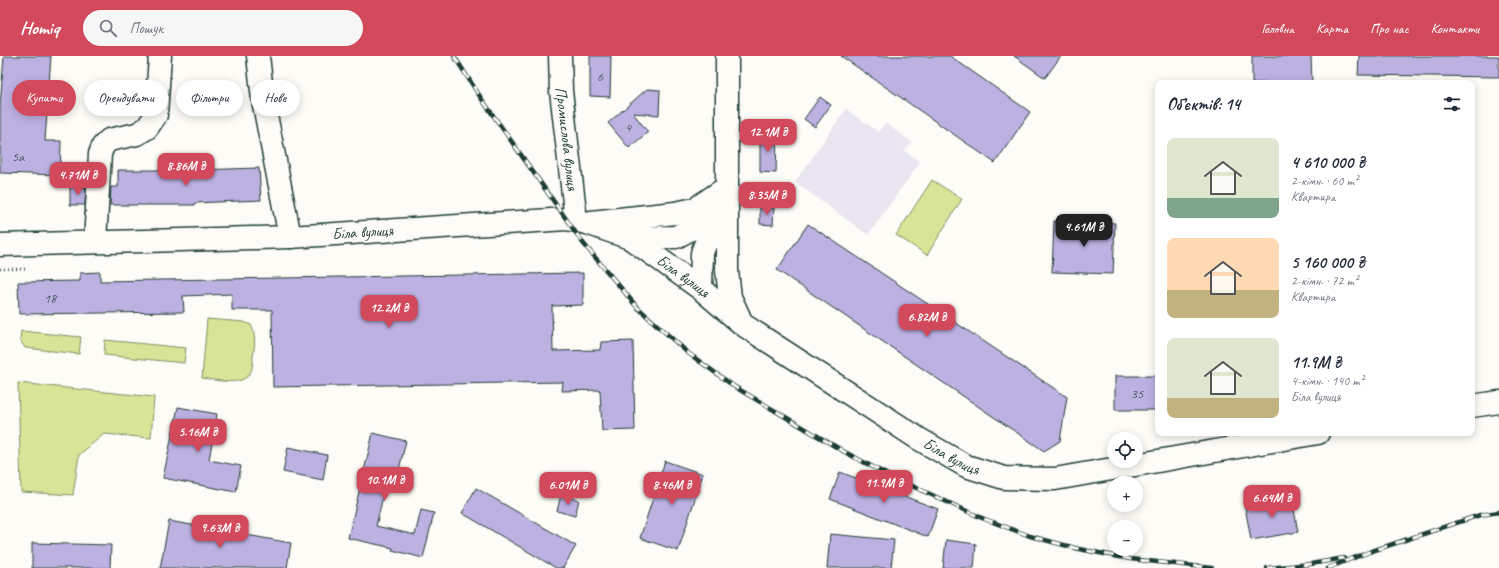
<!DOCTYPE html>
<html lang="uk">
<head>
<meta charset="utf-8">
<style>
  body { margin:0; font-family:Caveat,sans-serif; background:#f6f6f7; color:#1f2937; height:100vh; display:flex; flex-direction:column; font-size:15px; white-space:nowrap }
  * { box-sizing:border-box; margin:0 }
  p { font-size:13px; color:#747a83 }
  .icon { flex:none; width:22px; height:22px; fill:none; stroke:currentColor; stroke-width:2; stroke-linecap:round; stroke-linejoin:round }
  .map { position:relative; flex:1; overflow:hidden }
  .side { position:absolute; left:1155px; top:24px; width:320px; height:356px; display:flex; flex-direction:column; background:#fff; border-radius:8px; box-shadow:0 2px 10px #0003 }
  .side>* { flex:none }
  .guide { position:absolute; left:12px; top:24px; width:380px; height:36px; display:flex; gap:8px }
  .fabs { position:absolute; left:1107px; top:376px; display:grid; gap:8px }
  .fabs a { display:grid; place-items:center; width:36px; height:36px; border-radius:50%; background:#fff; box-shadow:0 2px 10px #0003; font-size:20px }
  .price { position:absolute; translate:-50% -34px; padding:0 9px; border-radius:8px; background:#d1495b; color:#fff; font-size:13px; line-height:26px; filter:drop-shadow(0 1px 2px #0008) }
  .price::after { content:''; position:absolute; left:50%; top:24px; width:12px; height:9px; margin-left:-6px; background:inherit; clip-path:polygon(0 0,100% 0,50% 100%) }
  .price.on { background:#222; color:#fff }
  ul { padding:0; list-style:none }
  li { display:flex; align-items:center; gap:12px; height:100px; padding:0 12px }
  li span { display:grid; place-items:center; flex:none; width:112px; height:80px; border-radius:8px; color:#555 }
  li>.icon { margin-inline-start:auto }
  span .icon { width:48px; height:48px; fill:#fffc; stroke-width:1 }
  li b { font-size:17px }
  h2 { display:flex; justify-content:space-between; align-items:center; height:48px; padding:0 12px; font-size:17px }
  .chip { padding:0 14px; border-radius:18px; background:#fff; box-shadow:0 2px 10px #0003; font-size:14px; line-height:36px }
  .chip.on { background:#d1495b; color:#fff }
  header { display:flex; align-items:center; gap:24px; box-sizing:border-box; height:56px; padding:0 20px; background:#d1495b; color:#fff }
  header strong { font-size:19px }
  nav { display:flex; gap:22px; margin-inline-start:auto; font-size:14px }
  .search { width:280px; height:36px; background:#f6f6f7; display:flex; align-items:center; gap:10px; box-sizing:border-box; padding:0 14px; border-radius:22px; color:#747a83; font-size:15px }
  .map>svg:first-child { display:block }
</style>
</head>
<body>
<header>
<strong>Homiq</strong>
<div class="search"><svg class="icon" aria-label="search" viewBox="0 0 24 24"><circle cx="10" cy="10" r="6"/><path d="M15 15l6 6"/></svg>Пошук</div>
<nav><a>Головна</a><a>Карта</a><a>Про нас</a><a>Контакти</a></nav>
</header>
<div class="map">
<svg width="1499" height="512" viewBox="0 0 1499 512">
  <rect width="100%" height="100%" fill="#fdfcf7"/>
  <filter id="ink" filterUnits="userSpaceOnUse"><feTurbulence type="fractalNoise" baseFrequency=".025" numOctaves="2"/><feDisplacementMap in="SourceGraphic" scale="8" xChannelSelector="R" yChannelSelector="G"/><feConvolveMatrix kernelMatrix="1 2 1 2 8 2 1 2 1" color-interpolation-filters="sRGB"/></filter>
  <g filter="url(#ink)">
    <path fill="#eae6f1" d="M 846,53 L 878,76 L 885,67 L 912,86 L 905,95 L 920,106 L 868,179 L 795,126 Z"/>
    <path fill="#d8e497" stroke="#7c9066" d="M 932,124 L 962,143 L 927,199 L 896,179 Z
      M 207,263 L 244,266 L 251,269 C 256,280 255,288 253,300 C 253,304 253,308 252,312 C 247,333 217,324 202,322 Z
      M 21,275 L 81,281 L 79,298 L 25,292 L 20,284 Z
      M 105,284 L 186,292 L 184,307 L 104,299 Z
      M 18,327 L 154,341 L 151,382 L 104,378 L 79,399 L 73,439 L 21,436 Z"/>
    <path fill="#bdb1e2" stroke="#1f3d34" d="M 4,0 L 51,0 L 45,85 L 61,85 L 60,119 L 0,117 L 0,50 Z
      M 590,0 L 611,0 L 610,41 L 590,40 Z
      M 841,0 L 950,0 L 1030,56 L 995,107 Z
      M 1014,0 L 1061,0 L 1045,22 Z
      M 1252,0 L 1311,0 L 1312,27 L 1252,27 Z
      M 1359,0 L 1499,0 L 1499,21 L 1358,19 Z
      M 647,33 L 660,34 L 659,59 L 633,57 L 648,76 L 629,92 L 608,67 Z
      M 820,41 L 831,49 L 815,71 L 804,63 Z
      M 760,78 L 777,78 L 776,117 L 760,116 Z
      M 259,112 L 261,144 L 195,147 L 195,149 L 110,149 L 111,131 L 118,131 L 118,114 L 196,114 Z
      M 70,131 L 86,131 L 85,149 L 70,149 Z
      M 760,151 L 774,152 L 773,169 L 760,168 Z
      M 1054,165 L 1115,167 L 1113,218 L 1052,216 Z
      M 808,168 L 1067,341 L 1060,385 L 1044,395 L 777,214 Z
      M 100,216 L 100,225 L 583,217 L 583,249 L 552,250 L 553,295 L 600,294 L 601,286 L 633,285 L 635,374 L 602,375 L 600,334 L 562,335 L 563,326 L 273,331 L 272,254 L 232,254 L 232,238 L 183,240 L 184,256 L 19,258 L 18,226 L 80,225 L 80,217 Z
      M 1115,320 L 1158,320 L 1158,354 L 1115,354 Z
      M 178,351 L 217,358 L 209,404 L 241,410 L 236,436 L 163,422 Z
      M 373,377 L 406,385 L 395,430 L 386,428 L 376,470 L 415,479 L 421,454 L 434,457 L 423,502 L 392,494 L 393,492 L 348,482 Z
      M 288,391 L 327,399 L 323,424 L 283,416 Z
      M 665,405 L 703,418 L 678,495 L 640,482 Z
      M 840,416 L 938,453 L 928,481 L 830,443 Z
      M 476,432 L 576,490 L 563,512 L 556,512 L 462,457 Z
      M 561,439 L 579,444 L 575,460 L 557,455 Z
      M 1292,442 L 1298,476 L 1251,484 L 1245,451 Z
      M 169,465 L 291,487 L 287,512 L 160,512 Z
      M 830,478 L 894,484 L 891,512 L 827,512 Z
      M 946,484 L 976,488 L 974,512 L 943,512 Z
      M 32,487 L 111,489 L 110,512 L 32,512 Z"/>
    <g fill="none" stroke-linecap="round" stroke-linejoin="round">
      <defs>
        <g id="minor">
          <path d="M 258,0 L 263,44 L 290,181"/>
          <path id="s1" d="M 560,0 L 561,35 L 576,164"/>
          <path d="M 727,0 L 727,215 L 730,241 L 741,265"/>
          <path d="M 591,166 L 675,157 L 695,153 L 727,131"/>
          <path d="M 630,182 L 676,181 L 698,169 L 716,145"/>
          <path d="M 95,186 L 100,98 L 103,90 L 109,84 L 137,78 L 147,72 L 156,59 L 160,0"/>
          <path id="s2" d="M 0,189 L 290,181 L 566,163 L 587,167 L 630,182 L 701,233 L 742,268 L 919,383 L 966,410 L 1004,422 L 1055,423 L 1318,377"/>
          <path d="M 701,233 L 702,197 L 718,153"/>
          <path d="M 1472,350 L 1499,346"/>
        </g>
      </defs>
      <use href="#minor" stroke="#1f3d34" stroke-width="25"/>
      <path stroke="#1f3d34" stroke-width="2.5" stroke-dasharray="1 3" stroke-linecap="butt" d="M 0,213 L 26,213"/>
      <use href="#minor" stroke="#fdfcf7" stroke-width="22"/>
      <defs>
        <path id="rail" d="M 454,0 L 481,42 L 583,187 L 637,251 L 688,297 L 735,331 L 843,395 L 884,417 L 982,462 L 1030,480 L 1079,493 L 1130,503 L 1212,512
          M 1267,512 L 1311,508 L 1344,502
          M 1328,512 L 1369,496 L 1480,459 L 1499,456"/>
      </defs>
      <use href="#rail" stroke="#1f3d34" stroke-width="4.5"/>
      <use href="#rail" stroke="#fdfcf7" stroke-width="3" stroke-dasharray="9" stroke-linecap="butt"/>
    </g>
  </g>
  <g text-anchor="middle" dominant-baseline="central" stroke-width="3.5" stroke-linejoin="round" paint-order="stroke">
    <g font-size="14" fill="#465a60">
      <text x="600" y="20">6</text>
      <text x="628" y="71">4</text>
      <text x="18" y="100">5а</text>
      <text x="50" y="242">18</text>
      <text x="1137" y="337">35</text>
    </g>
    <g font-size="16" fill="#1f3d34" stroke="#fdfcf7">
      <text stroke="none"><textPath href="#s1" startOffset="83">Промислова вулиця</textPath></text>
      <text stroke="none"><textPath href="#s2" startOffset="363">Біла вулиця</textPath></text>
      <text stroke="none"><textPath href="#s2" startOffset="699">Біла вулиця</textPath></text>
      <text stroke="none"><textPath href="#s2" startOffset="1023">Біла вулиця</textPath></text>
    </g>
  </g>
</svg>
<div class="fabs">
<a><svg class="icon" aria-label="locate" viewBox="0 0 24 24"><circle cx="12" cy="12" r="6"/><path d="M12 2v4M12 18v4M2 12h4M18 12h4"/></svg></a>
<a>+</a>
<a>−</a>
</div>
<b class="price" style="left:768px;top:97px">12.1M ₴</b>
<b class="price" style="left:186px;top:131px">8.86M ₴</b>
<b class="price" style="left:78px;top:140px">4.71M ₴</b>
<b class="price" style="left:767px;top:160px">8.35M ₴</b>
<b class="price on" style="left:1084px;top:192px">4.61M ₴</b>
<b class="price" style="left:389px;top:273px">12.2M ₴</b>
<b class="price" style="left:927px;top:282px">6.82M ₴</b>
<b class="price" style="left:198px;top:397px">5.16M ₴</b>
<b class="price" style="left:385px;top:445px">10.1M ₴</b>
<b class="price" style="left:884px;top:448px">11.9M ₴</b>
<b class="price" style="left:568px;top:450px">6.01M ₴</b>
<b class="price" style="left:672px;top:450px">8.46M ₴</b>
<b class="price" style="left:1272px;top:463px">6.64M ₴</b>
<b class="price" style="left:220px;top:493px">9.63M ₴</b>
<div class="guide">
<a class="chip on">Купити</a>
<a class="chip">Орендувати</a>
<a class="chip">Фільтри</a>
<a class="chip">Нове</a>
</div>
<section class="side">
<h2>Об’єктів: 14<svg class="icon" aria-label="filters" viewBox="0 0 24 24"><path d="M4 7h16M4 17h16"/><circle cx="9" cy="7" r="2"/><circle cx="15" cy="17" r="2"/></svg></h2>
<ul>
<li><span style="background:linear-gradient(#dfe7d0 75%,#7fa58c 0)"><svg class="icon" aria-label="home" viewBox="0 0 24 24"><path d="M3 11l9-7 9 7M6 9v11h12V9"/></svg></span><div><b>4 610 000 ₴</b><p>2-кімн. · 60 m²</p><p>Квартира</p></div></li>
<li><span style="background:linear-gradient(#ffd9b3 65%,#c2b280 0)"><svg class="icon" aria-label="home" viewBox="0 0 24 24"><path d="M3 11l9-7 9 7M6 9v11h12V9"/></svg></span><div><b>5 160 000 ₴</b><p>2-кімн. · 72 m²</p><p>Квартира</p></div></li>
<li><span style="background:linear-gradient(#dfe7d0 75%,#c2b280 0)"><svg class="icon" aria-label="home" viewBox="0 0 24 24"><path d="M3 11l9-7 9 7M6 9v11h12V9"/></svg></span><div><b>11.9M ₴</b><p>4-кімн. · 140 m²</p><p>Біла вулиця</p></div></li>
</ul>
</section>
</div>
</body>
</html>
